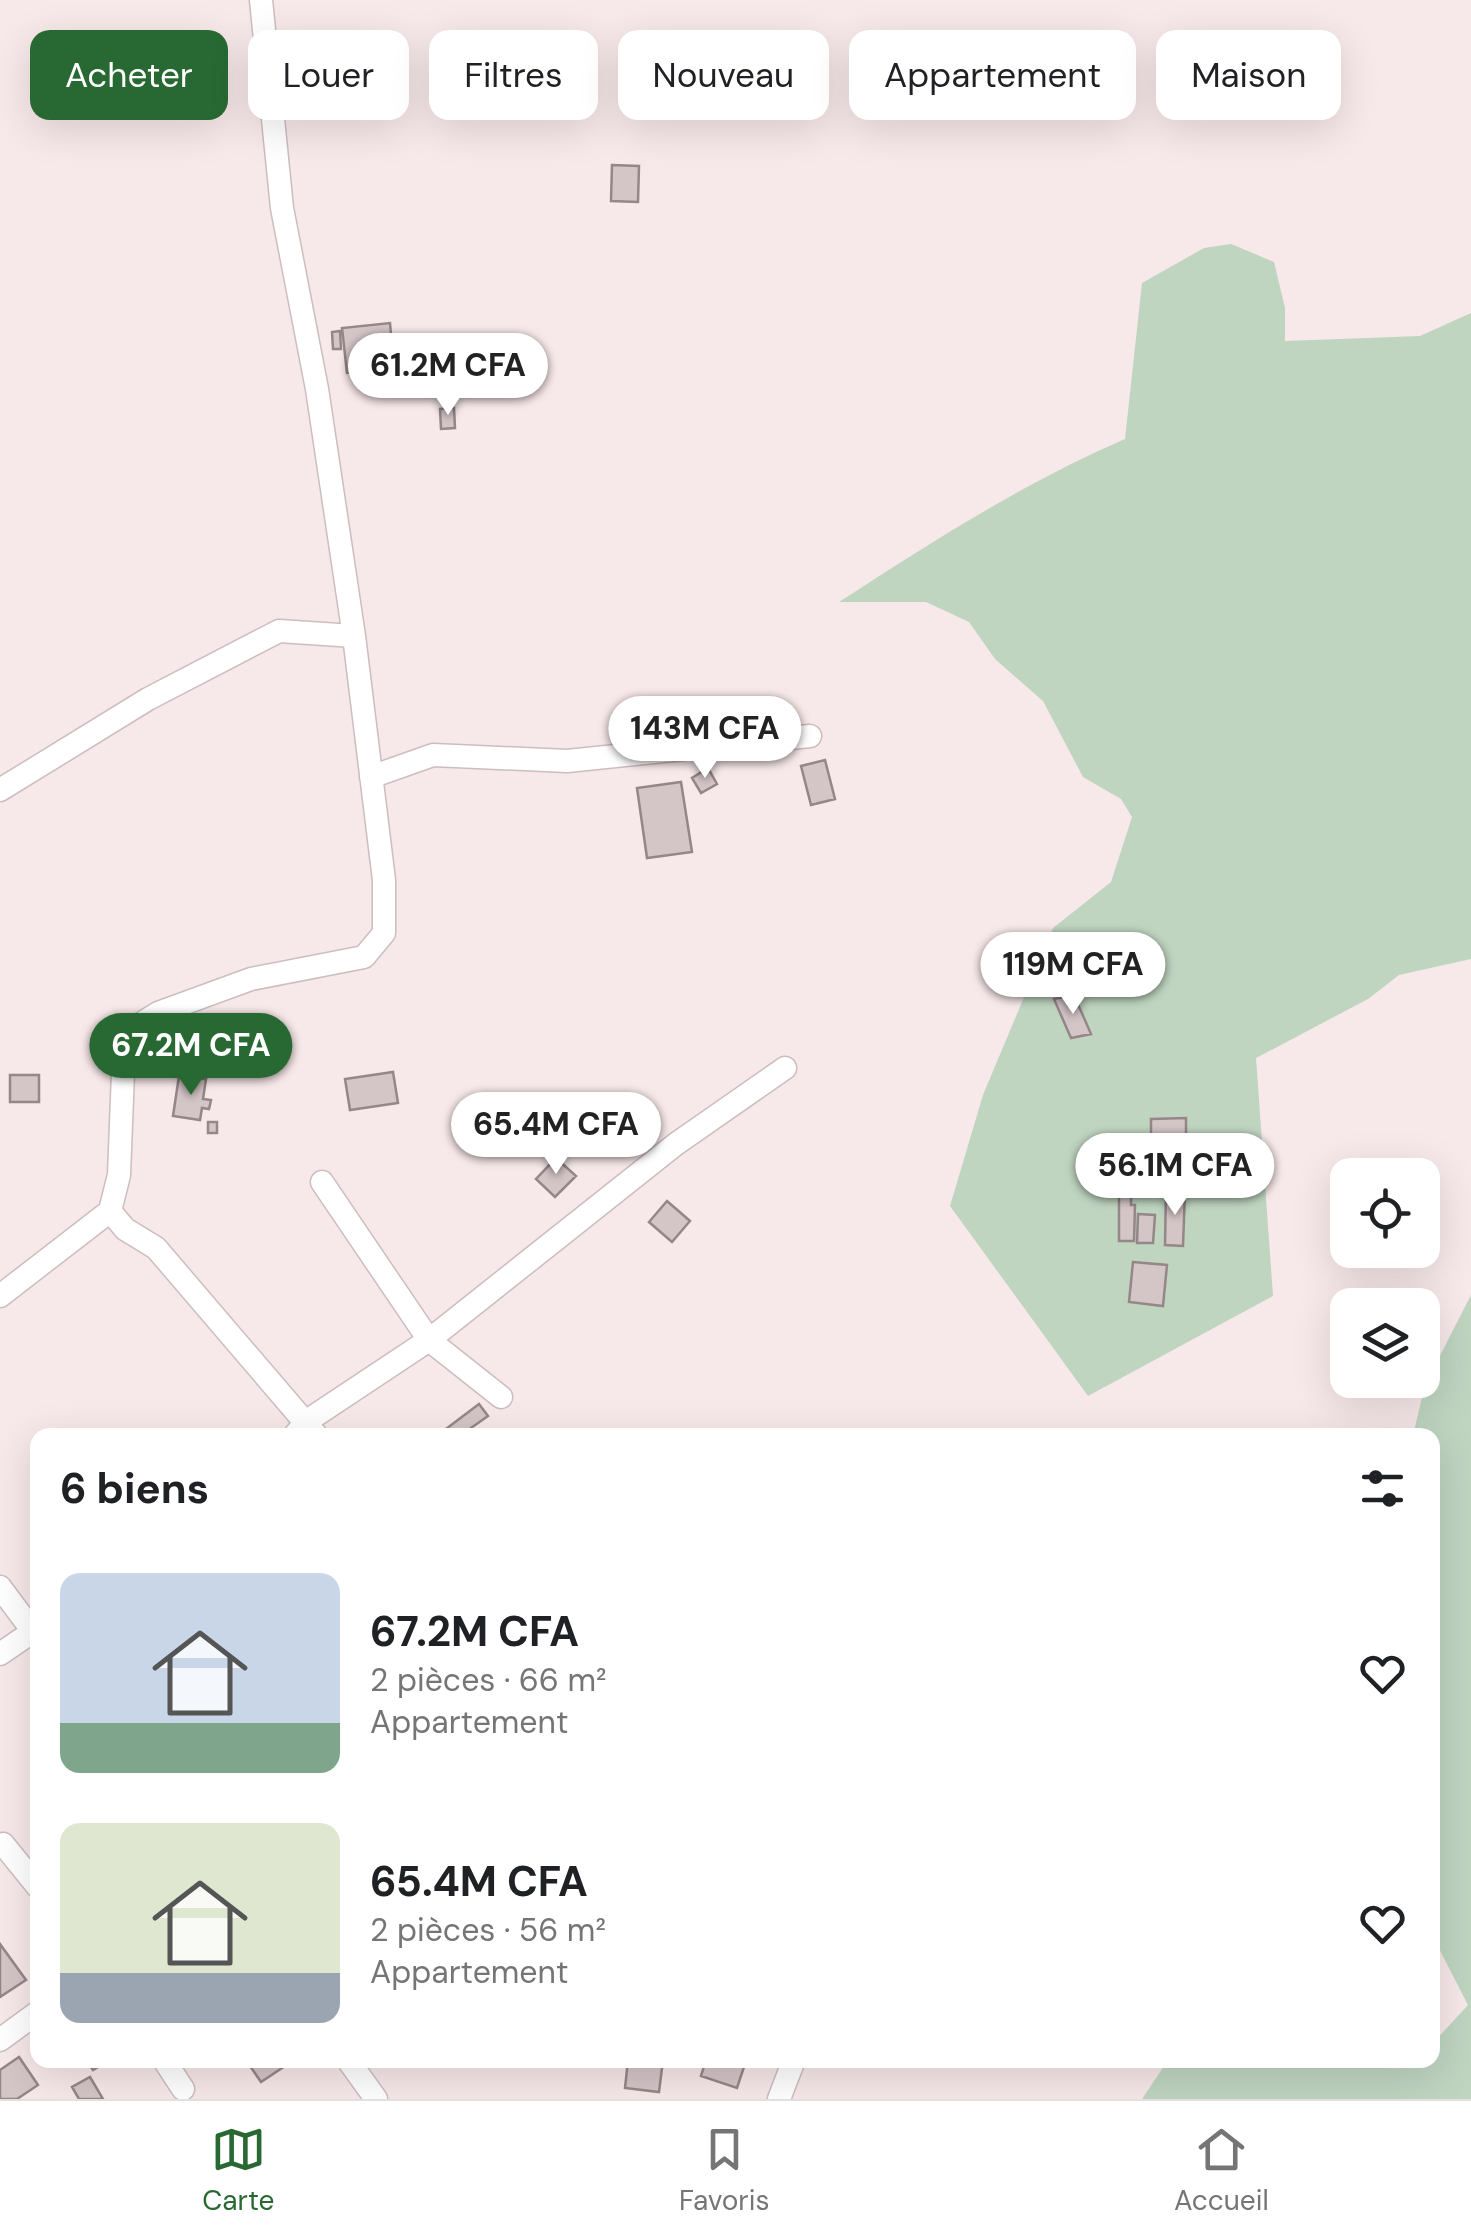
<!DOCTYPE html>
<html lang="fr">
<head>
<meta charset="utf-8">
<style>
  body { margin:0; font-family:"DM Sans",sans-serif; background:#f6f6f6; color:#202124; height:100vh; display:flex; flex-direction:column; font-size:38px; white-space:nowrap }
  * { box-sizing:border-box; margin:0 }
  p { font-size:32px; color:#757577 }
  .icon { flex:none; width:55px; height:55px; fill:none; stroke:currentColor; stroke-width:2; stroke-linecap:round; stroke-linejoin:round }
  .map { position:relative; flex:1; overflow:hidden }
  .details { position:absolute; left:30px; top:1428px; width:1410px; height:640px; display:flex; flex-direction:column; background:#fff; border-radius:20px; box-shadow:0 10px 40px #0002 }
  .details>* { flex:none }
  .top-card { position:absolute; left:30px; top:30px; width:1412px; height:90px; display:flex; gap:20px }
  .tools { position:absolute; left:1330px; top:1158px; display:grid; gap:20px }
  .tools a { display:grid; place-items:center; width:110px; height:110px; border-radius:20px; background:#fff; box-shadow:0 10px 40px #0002; font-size:50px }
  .price { position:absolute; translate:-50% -85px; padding:0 22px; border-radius:35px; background:#fff; color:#222; font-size:32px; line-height:65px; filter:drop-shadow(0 2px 5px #0008) }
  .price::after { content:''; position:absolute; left:50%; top:60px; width:30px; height:22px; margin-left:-15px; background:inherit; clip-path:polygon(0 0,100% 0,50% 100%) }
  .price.on { background:#286832; color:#fff }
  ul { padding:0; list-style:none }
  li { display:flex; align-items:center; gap:30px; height:250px; padding:0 30px }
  li span { display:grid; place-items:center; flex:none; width:280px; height:200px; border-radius:20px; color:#555 }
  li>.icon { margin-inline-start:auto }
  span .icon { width:120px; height:120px; fill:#fffc; stroke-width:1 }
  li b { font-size:42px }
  h2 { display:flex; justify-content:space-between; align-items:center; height:120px; padding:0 30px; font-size:42px }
  .tag { padding:0 35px; border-radius:20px; background:#fff; box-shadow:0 10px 40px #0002; font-size:35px; line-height:90px }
  .tag.on { background:#286832; color:#fff }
  .dock { display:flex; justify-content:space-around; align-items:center; height:140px; border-top:2px solid #e0e0e0; background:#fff; font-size:28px; color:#757577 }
  .dock a { display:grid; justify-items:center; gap:5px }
  .dock .on { color:#286832 }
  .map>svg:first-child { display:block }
</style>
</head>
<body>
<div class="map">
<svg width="1471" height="2099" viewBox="0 0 1471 2099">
  <rect width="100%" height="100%" fill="#f7e8e9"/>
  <path fill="#bfd5c0" d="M 1231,244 L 1274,262 L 1285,308 L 1285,341 L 1420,336 L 1471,313 L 1471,959 L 1399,975 L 1368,999 L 1256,1058 L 1273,1296 L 1088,1396 L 950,1206 L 983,1095 L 1053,928 L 1111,882 L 1132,817 L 1121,799 L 1083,777 L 1043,701 L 995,659 L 969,622 L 926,602 L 839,602 C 932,542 1023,483 1125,439 L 1142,283 L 1204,248 Z
    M 1471,1295 L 1471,2099 L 1142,2099 L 1168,2060 L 1413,2064 L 1432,2060 L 1433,2043 L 1468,2005 L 1433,1937 L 1432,1435 L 1413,1435 L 1425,1385 Z"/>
  <path fill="#d4c5c7" stroke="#958788" stroke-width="2.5" d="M 612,165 L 639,166 L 638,202 L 611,201 Z
    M 390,323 L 394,368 L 347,373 L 342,328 Z
    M 340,331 L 341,349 L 333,349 L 332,332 Z
    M 454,408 L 455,428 L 441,429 L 440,409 Z
    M 825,760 L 835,799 L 811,805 L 801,766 Z
    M 708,768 L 717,784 L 701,793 L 692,778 Z
    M 681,782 L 692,852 L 647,858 L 637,788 Z
    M 1074,995 L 1091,1034 L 1071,1038 L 1054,999 Z
    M 148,1027 L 178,1027 L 178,1068 L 148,1068 Z
    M 393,1072 L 398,1103 L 350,1110 L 345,1079 Z
    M 10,1075 L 39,1075 L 39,1102 L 10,1102 Z
    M 179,1076 L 206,1079 L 203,1099 L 211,1100 L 209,1109 L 202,1108 L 200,1120 L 173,1116 Z
    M 1186,1118 L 1186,1134 L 1151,1135 L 1151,1119 Z
    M 208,1122 L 217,1122 L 217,1133 L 208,1133 Z
    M 1131,1140 L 1175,1141 L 1174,1181 L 1163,1180 L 1163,1186 L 1137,1185 L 1137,1169 L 1130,1169 Z
    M 1189,1157 L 1215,1157 L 1215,1187 L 1198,1191 L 1198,1186 L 1189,1186 Z
    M 556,1158 L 576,1176 L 555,1197 L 536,1179 Z
    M 1166,1190 L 1185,1191 L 1183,1246 L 1165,1245 Z
    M 1119,1194 L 1131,1194 L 1131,1205 L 1135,1205 L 1134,1241 L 1119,1241 Z
    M 667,1201 L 690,1221 L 672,1242 L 649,1222 Z
    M 1138,1214 L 1155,1215 L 1153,1243 L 1137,1243 Z
    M 1133,1262 L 1167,1265 L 1163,1306 L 1129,1302 Z
    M 479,1404 L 488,1416 L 461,1435 L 438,1435 Z
    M 0,1944 L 26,1980 L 0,1997 Z
    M 19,2057 L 38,2085 L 17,2099 L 0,2099 L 0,2070 Z
    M 86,2060 L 104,2060 L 106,2062 L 93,2070 Z
    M 246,2060 L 294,2060 L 261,2082 Z
    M 628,2060 L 663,2060 L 659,2092 L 625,2088 Z
    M 706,2060 L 746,2061 L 737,2088 L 701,2076 Z
    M 90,2077 L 103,2099 L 79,2099 L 72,2087 Z"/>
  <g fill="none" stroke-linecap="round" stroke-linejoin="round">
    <defs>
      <path id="minor" d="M 371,777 L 433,755 L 567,761 L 810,736
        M 0,790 L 148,699 L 279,631 L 354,636 L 317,389 L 282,208 L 261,0
        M 322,1182 L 429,1340 L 501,1397
        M 110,1211 L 125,1229 L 156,1248 L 316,1435
        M 0,1296 L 110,1211 L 119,1175 L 124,1047 L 134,1028 L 158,1013 L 251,979 L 364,957 L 384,933 L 384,880 L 354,636
        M 295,1435 L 307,1421 L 429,1340 L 676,1144 L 785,1068
        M 0,1587 L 38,1638
        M 0,1654 L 38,1628
        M 3,1844 L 38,1887
        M 0,2040 L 38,2012
        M 164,2060 L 183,2089
        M 348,2060 L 376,2099
        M 779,2099 L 794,2060"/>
    </defs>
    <use href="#minor" stroke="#ccbdbf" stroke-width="25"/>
    <use href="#minor" stroke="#fff" stroke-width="22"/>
  </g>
</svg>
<div class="tools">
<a><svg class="icon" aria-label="locate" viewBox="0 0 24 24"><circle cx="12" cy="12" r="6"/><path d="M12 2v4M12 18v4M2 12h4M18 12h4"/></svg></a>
<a><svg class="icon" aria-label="layers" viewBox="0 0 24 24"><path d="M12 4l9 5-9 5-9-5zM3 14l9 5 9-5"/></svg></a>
</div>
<b class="price" style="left:448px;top:418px">61.2M CFA</b>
<b class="price" style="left:705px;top:781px">143M CFA</b>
<b class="price" style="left:1073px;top:1017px">119M CFA</b>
<b class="price on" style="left:191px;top:1098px">67.2M CFA</b>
<b class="price" style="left:556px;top:1177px">65.4M CFA</b>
<b class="price" style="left:1175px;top:1218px">56.1M CFA</b>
<div class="top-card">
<a class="tag on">Acheter</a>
<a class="tag">Louer</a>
<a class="tag">Filtres</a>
<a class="tag">Nouveau</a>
<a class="tag">Appartement</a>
<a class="tag">Maison</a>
</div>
<section class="details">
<h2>6 biens<svg class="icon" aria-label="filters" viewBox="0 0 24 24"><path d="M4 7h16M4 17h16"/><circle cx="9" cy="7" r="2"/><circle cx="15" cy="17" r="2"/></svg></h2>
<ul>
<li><span style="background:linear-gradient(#c9d6e8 75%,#7fa58c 0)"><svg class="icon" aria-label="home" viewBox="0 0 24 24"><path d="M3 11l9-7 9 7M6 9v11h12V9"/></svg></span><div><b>67.2M CFA</b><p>2 pièces · 66 m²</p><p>Appartement</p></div><svg class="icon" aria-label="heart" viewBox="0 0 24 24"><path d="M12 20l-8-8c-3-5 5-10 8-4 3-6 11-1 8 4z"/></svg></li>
<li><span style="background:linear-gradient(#dfe7d0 75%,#9aa5b1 0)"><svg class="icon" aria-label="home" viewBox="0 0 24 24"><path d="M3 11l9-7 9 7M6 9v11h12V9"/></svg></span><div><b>65.4M CFA</b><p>2 pièces · 56 m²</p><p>Appartement</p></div><svg class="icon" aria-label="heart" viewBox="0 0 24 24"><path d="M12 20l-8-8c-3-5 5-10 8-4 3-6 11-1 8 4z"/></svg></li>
</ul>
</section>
</div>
<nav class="dock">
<a class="on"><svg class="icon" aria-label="map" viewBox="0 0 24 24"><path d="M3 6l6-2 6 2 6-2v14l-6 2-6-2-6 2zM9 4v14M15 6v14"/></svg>Carte</a>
<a><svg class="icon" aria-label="saved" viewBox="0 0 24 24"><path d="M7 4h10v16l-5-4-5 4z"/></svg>Favoris</a>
<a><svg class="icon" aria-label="home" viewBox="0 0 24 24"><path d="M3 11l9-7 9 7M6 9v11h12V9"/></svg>Accueil</a>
</nav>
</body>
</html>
